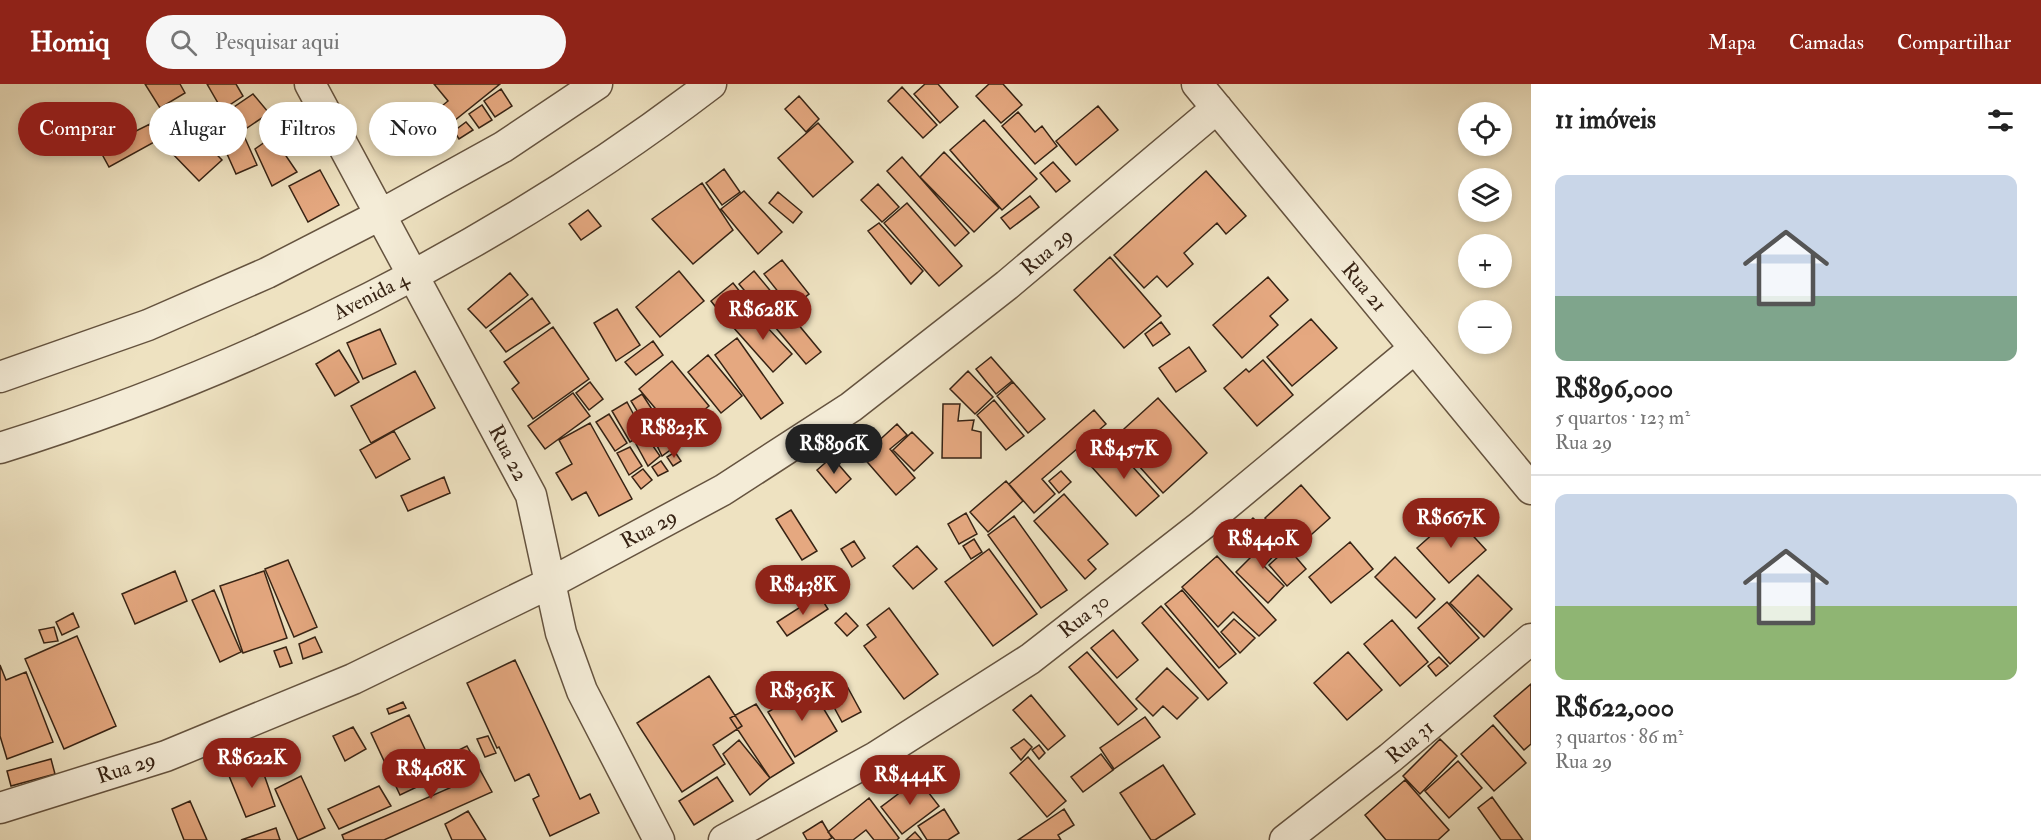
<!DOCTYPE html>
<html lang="pt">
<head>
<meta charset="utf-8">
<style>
  body { margin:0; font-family:"IM FELL Double Pica",serif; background:#f6f6f6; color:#222; height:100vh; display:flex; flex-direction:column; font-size:22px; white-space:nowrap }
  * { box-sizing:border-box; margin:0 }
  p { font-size:20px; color:#767676 }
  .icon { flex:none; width:33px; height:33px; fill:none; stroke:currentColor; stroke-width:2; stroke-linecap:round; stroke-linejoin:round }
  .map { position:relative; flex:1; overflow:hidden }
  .panel { display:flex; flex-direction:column; background:#fff; width:510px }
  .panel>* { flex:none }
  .guide { position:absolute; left:18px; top:18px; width:570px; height:54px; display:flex; gap:12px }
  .tools { position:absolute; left:1458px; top:18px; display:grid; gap:12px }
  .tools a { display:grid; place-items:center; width:54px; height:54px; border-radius:50%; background:#fff; box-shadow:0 3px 9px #0003; font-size:30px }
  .price { position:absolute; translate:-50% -51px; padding:0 14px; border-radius:21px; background:#8f2418; color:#fff; font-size:20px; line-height:39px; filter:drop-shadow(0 2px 3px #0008) }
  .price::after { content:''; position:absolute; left:50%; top:36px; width:18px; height:14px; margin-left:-9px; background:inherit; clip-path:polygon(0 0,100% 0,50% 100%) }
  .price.current { background:#222; color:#fff }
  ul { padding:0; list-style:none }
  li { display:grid; align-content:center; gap:12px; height:318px; padding:0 24px }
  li+li { border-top:2px solid #e0e0e0 }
  li span { display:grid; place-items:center; height:186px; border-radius:12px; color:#555 }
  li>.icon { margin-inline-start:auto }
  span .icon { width:108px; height:108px; fill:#fffc; stroke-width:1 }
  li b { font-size:26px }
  h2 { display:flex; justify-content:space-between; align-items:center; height:72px; padding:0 24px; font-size:26px }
  .chip { padding:0 21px; border-radius:27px; background:#fff; box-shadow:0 3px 9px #0003; font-size:21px; line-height:54px }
  .chip.current { background:#8f2418; color:#fff }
  header { display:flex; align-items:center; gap:36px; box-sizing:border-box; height:84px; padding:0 30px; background:#8f2418; color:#fff }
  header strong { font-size:28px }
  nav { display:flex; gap:33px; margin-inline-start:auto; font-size:21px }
  .search { width:420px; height:54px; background:#f6f6f6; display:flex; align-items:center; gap:15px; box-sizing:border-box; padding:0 21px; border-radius:33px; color:#767676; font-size:22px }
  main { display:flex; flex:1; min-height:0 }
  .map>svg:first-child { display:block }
</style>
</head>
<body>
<header>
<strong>Homiq</strong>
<div class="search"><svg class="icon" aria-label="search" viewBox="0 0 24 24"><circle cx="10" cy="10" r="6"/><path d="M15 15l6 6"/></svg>Pesquisar aqui</div>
<nav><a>Mapa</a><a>Camadas</a><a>Compartilhar</a></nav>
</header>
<main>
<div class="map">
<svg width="1531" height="756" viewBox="0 0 1531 756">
  <rect width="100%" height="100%" fill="#eee2c1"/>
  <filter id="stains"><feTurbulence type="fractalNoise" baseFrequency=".00333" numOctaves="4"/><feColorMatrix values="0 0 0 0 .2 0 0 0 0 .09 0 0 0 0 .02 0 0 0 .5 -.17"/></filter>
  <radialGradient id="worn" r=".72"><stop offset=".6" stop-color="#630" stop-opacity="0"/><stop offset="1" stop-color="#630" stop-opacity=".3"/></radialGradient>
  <path fill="#e5a880" stroke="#372314" stroke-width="1.5" d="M 145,0 L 180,0 L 185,9 L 160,24 Z
    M 207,0 L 236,0 L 243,12 L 222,26 Z
    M 434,0 L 500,0 L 449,41 L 437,26 L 448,17 Z
    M 925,0 L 938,0 L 958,23 L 940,39 L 914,10 Z
    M 989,0 L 1003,0 L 1022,21 L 1001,39 L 976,12 Z
    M 902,3 L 937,41 L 923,54 L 888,17 Z
    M 501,5 L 512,22 L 495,33 L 484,17 Z
    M 253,10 L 269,29 L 247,44 L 234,23 Z
    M 799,12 L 819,35 L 806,48 L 785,25 Z
    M 482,21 L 492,36 L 479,44 L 469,30 Z
    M 1098,22 L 1118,46 L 1076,81 L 1056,57 Z
    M 232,25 L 257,81 L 236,90 L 211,34 Z
    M 1018,28 L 1035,48 L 1042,42 L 1057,62 L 1035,80 L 1002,42 Z
    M 125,32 L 134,48 L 150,40 L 158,56 L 109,83 L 91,50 Z
    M 984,36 L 1037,95 L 1002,126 L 950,66 Z
    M 466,38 L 473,46 L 459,55 L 454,47 Z
    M 818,39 L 853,78 L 813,113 L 778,74 Z
    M 191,44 L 222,76 L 199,97 L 168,65 Z
    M 285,44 L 298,61 L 284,69 L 297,88 L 272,102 L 255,65 Z
    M 944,68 L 999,124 L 974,148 L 920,93 Z
    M 902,73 L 969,149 L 955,162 L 887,87 Z
    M 1053,78 L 1070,97 L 1056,108 L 1040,89 Z
    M 724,85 L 740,108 L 722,121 L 706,99 Z
    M 320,86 L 339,121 L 308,138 L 289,102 Z
    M 1206,87 L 1246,132 L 1226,150 L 1217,139 L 1184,169 L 1193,180 L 1167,203 L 1157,192 L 1144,204 L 1114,171 Z
    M 702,99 L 733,146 L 693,180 L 652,135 Z
    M 878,100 L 899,123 L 882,138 L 861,116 Z
    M 744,107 L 782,148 L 758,170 L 721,125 Z
    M 778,108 L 802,128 L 793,139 L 769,119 Z
    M 1030,112 L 1039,123 L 1010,145 L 1001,134 Z
    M 907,119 L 962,182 L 939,202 L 884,139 Z
    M 588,126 L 601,142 L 581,156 L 569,140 Z
    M 879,139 L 923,187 L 911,200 L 868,147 Z
    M 1110,173 L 1161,232 L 1124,264 L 1074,206 Z
    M 782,176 L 809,210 L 791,224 L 764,190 Z
    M 679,187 L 704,217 L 660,253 L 636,223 Z
    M 754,187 L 821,268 L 806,280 L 739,200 Z
    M 510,189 L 528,211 L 486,244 L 468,225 Z
    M 1268,193 L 1288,216 L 1270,232 L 1278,241 L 1242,274 L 1213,241 Z
    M 733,199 L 749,219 L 726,236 L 711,217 Z
    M 532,214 L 550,239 L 506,268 L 490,247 Z
    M 617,225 L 640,261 L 616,277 L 594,239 Z
    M 752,227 L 792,270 L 773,288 L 733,243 Z
    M 1311,235 L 1337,264 L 1292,302 L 1267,273 Z
    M 1161,238 L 1170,250 L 1153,262 L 1145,250 Z
    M 553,243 L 589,295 L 533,335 L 512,305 L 519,299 L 504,278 Z
    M 380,245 L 396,280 L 363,295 L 347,259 Z
    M 737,254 L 783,319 L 761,335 L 715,271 Z
    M 653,257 L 663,271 L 636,291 L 625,278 Z
    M 1189,263 L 1206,287 L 1176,308 L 1159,284 Z
    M 339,266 L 359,298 L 335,312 L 316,280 Z
    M 708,271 L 742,312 L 721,329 L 688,288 Z
    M 991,273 L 1012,297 L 996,310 L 976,285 Z
    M 1263,276 L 1293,311 L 1257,342 L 1224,304 L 1246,285 L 1249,288 Z
    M 672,277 L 709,322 L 676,349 L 639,305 Z
    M 415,287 L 435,324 L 371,359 L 351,322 Z
    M 968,287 L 993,313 L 975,330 L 950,305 Z
    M 590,298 L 603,315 L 589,326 L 576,309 Z
    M 1013,298 L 1045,335 L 1028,349 L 997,312 Z
    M 573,309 L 590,332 L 545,365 L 528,342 Z
    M 642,310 L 661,339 L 650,348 L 631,317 Z
    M 1158,314 L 1207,369 L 1163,409 L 1114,354 Z
    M 994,316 L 1024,352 L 1006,366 L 977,331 Z
    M 627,318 L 644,350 L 630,358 L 612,327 Z
    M 943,320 L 960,320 L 958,337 L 974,336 L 972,346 L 981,348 L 981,374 L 942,374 Z
    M 1094,326 L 1106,340 L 1042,395 L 1055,410 L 1034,429 L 1009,400 Z
    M 609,330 L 627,359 L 615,367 L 596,338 Z
    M 590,339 L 632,415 L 599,432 L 586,408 L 572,416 L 556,389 L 572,380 L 559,356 Z
    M 897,340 L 907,351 L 890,365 L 915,394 L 896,411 L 862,372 Z
    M 664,343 L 673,364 L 662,372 L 652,351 Z
    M 394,347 L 410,375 L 376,394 L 360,366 Z
    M 912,348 L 933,369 L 914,387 L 893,366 Z
    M 646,352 L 660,372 L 648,382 L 636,360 Z
    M 1113,361 L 1159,412 L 1136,432 L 1090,381 Z
    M 630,363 L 642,382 L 629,391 L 617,369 Z
    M 675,368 L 681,377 L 673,382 L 667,373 Z
    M 832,373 L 851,395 L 836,409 L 817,386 Z
    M 661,377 L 668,387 L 658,392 L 652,383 Z
    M 643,385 L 652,396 L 641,405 L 632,393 Z
    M 1061,387 L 1071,398 L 1059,409 L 1049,397 Z
    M 444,393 L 450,409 L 408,427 L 401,412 Z
    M 1006,397 L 1023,417 L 988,448 L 970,428 Z
    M 1301,401 L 1330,434 L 1294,466 L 1265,434 Z
    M 1064,410 L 1108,460 L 1088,476 L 1096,485 L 1085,495 L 1034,437 Z
    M 791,426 L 817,467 L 802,476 L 776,435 Z
    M 966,429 L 977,450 L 959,460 L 948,440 Z
    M 1454,431 L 1486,466 L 1449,499 L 1417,464 Z
    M 1014,432 L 1067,506 L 1041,524 L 988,451 Z
    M 1253,434 L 1270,449 L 1253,467 L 1236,451 Z
    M 1274,450 L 1284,461 L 1264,482 L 1284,502 L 1268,519 L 1236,488 Z
    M 974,455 L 982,468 L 971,475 L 963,462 Z
    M 854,457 L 865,474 L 852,483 L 841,465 Z
    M 1350,458 L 1373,485 L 1331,519 L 1309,493 Z
    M 917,462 L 937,485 L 913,505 L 893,482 Z
    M 1288,464 L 1306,485 L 1287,502 L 1269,481 Z
    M 989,465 L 1037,530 L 993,562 L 945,498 Z
    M 1217,472 L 1276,536 L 1259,552 L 1233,528 L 1218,543 L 1182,503 Z
    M 1395,473 L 1435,515 L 1416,534 L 1375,493 Z
    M 288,476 L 317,543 L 294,553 L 265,485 Z
    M 175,487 L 187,517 L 135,540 L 122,510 Z
    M 264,487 L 287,554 L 243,569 L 220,502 Z
    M 1478,491 L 1512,525 L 1484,553 L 1450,519 Z
    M 214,506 L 241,568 L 220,578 L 192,516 Z
    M 1182,506 L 1236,570 L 1219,584 L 1165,520 Z
    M 819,511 L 828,525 L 787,552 L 777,538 Z
    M 1447,518 L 1479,554 L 1450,580 L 1418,544 Z
    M 1161,522 L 1227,599 L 1208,616 L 1142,539 Z
    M 889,524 L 938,590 L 904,615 L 864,562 L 876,553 L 867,541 Z
    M 73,529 L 79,543 L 62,551 L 56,538 Z
    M 846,529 L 858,542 L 847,552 L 835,539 Z
    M 1234,535 L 1255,554 L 1240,569 L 1221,548 Z
    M 1392,536 L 1428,578 L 1400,602 L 1364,560 Z
    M 54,543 L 58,557 L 44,559 L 39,546 Z
    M 1113,546 L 1138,576 L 1117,594 L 1091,564 Z
    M 77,552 L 116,642 L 64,665 L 25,575 Z
    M 315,553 L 322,568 L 303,575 L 299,560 Z
    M 286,563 L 292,579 L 280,583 L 274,567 Z
    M 1087,568 L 1137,625 L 1118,641 L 1069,583 Z
    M 1348,568 L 1382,606 L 1347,636 L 1314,599 Z
    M 1439,573 L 1448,582 L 1436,592 L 1428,582 Z
    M 515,576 L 580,715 L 590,710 L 599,729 L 550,752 L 533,715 L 539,712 L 529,690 L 515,697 L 499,663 L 497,664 L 467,599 Z
    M 0,581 L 6,596 L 26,588 L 53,658 L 7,675 L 0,652 Z
    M 1167,584 L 1198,614 L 1177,635 L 1163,622 L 1153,632 L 1136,615 Z
    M 709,592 L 742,642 L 713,661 L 725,680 L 682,708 L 637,639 Z
    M 1531,600 L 1531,660 L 1524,666 L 1494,632 Z
    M 810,602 L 837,647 L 795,673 L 768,628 Z
    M 848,604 L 861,628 L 842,638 L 829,614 Z
    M 1031,611 L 1065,652 L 1048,666 L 1013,626 Z
    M 403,618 L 406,624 L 389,630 L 387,625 Z
    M 756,620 L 794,679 L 770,694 L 730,634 Z
    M 409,631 L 438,693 L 400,711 L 371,649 Z
    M 1145,633 L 1160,653 L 1114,685 L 1100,664 Z
    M 1493,641 L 1526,679 L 1494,707 L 1461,670 Z
    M 353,643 L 366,665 L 345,677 L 333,652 Z
    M 488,652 L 496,669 L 485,673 L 477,655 Z
    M 1024,655 L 1032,663 L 1021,676 L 1011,664 Z
    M 1440,655 L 1457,672 L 1420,710 L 1403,692 Z
    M 739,656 L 770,694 L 750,711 L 723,670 Z
    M 1039,661 L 1045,669 L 1039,675 L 1032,666 Z
    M 467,662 L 492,708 L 384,756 L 344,756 L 342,751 L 452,703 L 438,676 Z
    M 1101,670 L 1113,686 L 1083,708 L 1071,693 Z
    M 1028,673 L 1066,717 L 1047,733 L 1010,689 Z
    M 51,675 L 55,690 L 11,702 L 7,687 Z
    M 1458,677 L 1482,704 L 1449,734 L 1425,707 Z
    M 260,679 L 275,722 L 246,733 L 227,687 Z
    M 1163,681 L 1195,730 L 1155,756 L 1151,756 L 1120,709 Z
    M 301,692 L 325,744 L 298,756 L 275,705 Z
    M 717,693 L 733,717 L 694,741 L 679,717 Z
    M 918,695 L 939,722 L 902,750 L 881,723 Z
    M 1405,696 L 1449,746 L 1438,756 L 1386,756 L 1365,731 Z
    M 379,702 L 391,722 L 339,745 L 328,725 Z
    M 1492,713 L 1523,756 L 1501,756 L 1478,724 Z
    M 869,714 L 899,754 L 897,756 L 874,756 L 866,746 L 853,756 L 835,756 L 828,748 Z
    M 190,717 L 207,756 L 184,756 L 172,725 Z
    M 944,725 L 959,749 L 948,756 L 927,756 L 918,742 Z
    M 1064,725 L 1074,741 L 1058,751 L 1061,756 L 1018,756 Z
    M 468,727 L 486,756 L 452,756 L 445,740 Z
    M 822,737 L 832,754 L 828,756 L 807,756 L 803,749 Z
    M 276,744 L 280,756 L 241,756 Z
    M 915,748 L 922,756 L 906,756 Z"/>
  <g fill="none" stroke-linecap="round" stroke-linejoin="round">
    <defs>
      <path id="minor" d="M 310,0 L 531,411 L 561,549 L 582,607 L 659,756
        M 1197,0 L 1531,405
        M 0,293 L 148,241 L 267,189 L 380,131 L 503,63 L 597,0
        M 0,364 C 254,285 499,162 711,0
        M 0,724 L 166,672 L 353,595 L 550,499 L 723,406 L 851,323 L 1007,201 L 1217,24
        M 724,756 L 876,673 L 1030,575 L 1202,441 L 1415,264
        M 1285,756 L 1390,674 L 1531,555"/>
    </defs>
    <use href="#minor" stroke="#65533f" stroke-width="33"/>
    <use href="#minor" stroke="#f4ecd7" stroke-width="30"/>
  </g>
  <g text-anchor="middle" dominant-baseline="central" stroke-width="5" stroke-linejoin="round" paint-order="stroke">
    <g font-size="21" fill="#372314" stroke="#f4ecd7">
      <text transform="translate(1047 168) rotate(-40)">Rua 29</text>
      <text transform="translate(1364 203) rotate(50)">Rua 21</text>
      <text transform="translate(371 212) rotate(-27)">Avenida 4</text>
      <text transform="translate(508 369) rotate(62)">Rua 22</text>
      <text transform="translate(649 445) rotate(-28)">Rua 29</text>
      <text transform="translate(1084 532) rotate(-38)">Rua 30</text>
      <text transform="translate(1410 658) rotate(-40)">Rua 31</text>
      <text transform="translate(126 684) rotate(-18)">Rua 29</text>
    </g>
  </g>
  <rect width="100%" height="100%" filter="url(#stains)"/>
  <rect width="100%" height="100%" fill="url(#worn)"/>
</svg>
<div class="tools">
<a><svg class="icon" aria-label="locate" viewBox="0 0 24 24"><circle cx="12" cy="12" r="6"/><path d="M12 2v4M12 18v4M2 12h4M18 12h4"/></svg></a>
<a><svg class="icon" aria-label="layers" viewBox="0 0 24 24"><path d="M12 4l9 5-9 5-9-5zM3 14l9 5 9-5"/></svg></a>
<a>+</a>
<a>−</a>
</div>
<b class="price" style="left:763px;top:257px">R$628K</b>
<b class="price" style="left:674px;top:375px">R$823K</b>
<b class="price current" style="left:834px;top:391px">R$896K</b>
<b class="price" style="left:1124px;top:396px">R$457K</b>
<b class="price" style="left:1451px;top:465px">R$667K</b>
<b class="price" style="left:1263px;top:486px">R$440K</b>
<b class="price" style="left:803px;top:532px">R$438K</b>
<b class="price" style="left:802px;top:638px">R$363K</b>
<b class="price" style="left:252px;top:705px">R$622K</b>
<b class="price" style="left:431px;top:716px">R$468K</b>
<b class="price" style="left:910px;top:722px">R$444K</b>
<div class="guide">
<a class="chip current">Comprar</a>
<a class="chip">Alugar</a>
<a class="chip">Filtros</a>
<a class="chip">Novo</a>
</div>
</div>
<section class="panel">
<h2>11 imóveis<svg class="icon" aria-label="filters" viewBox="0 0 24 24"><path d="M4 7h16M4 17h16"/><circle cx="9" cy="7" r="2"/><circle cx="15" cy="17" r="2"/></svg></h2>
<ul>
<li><span style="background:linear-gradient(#c9d6e8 65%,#7fa58c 0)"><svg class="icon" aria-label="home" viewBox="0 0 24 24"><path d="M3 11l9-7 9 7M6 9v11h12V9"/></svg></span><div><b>R$896,000</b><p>5 quartos · 123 m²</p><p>Rua 29</p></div></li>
<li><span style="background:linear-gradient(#c9d6e8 60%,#8fb573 0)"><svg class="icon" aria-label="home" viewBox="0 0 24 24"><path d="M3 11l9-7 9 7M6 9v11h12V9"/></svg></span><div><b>R$622,000</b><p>3 quartos · 86 m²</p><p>Rua 29</p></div></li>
</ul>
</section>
</main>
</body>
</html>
